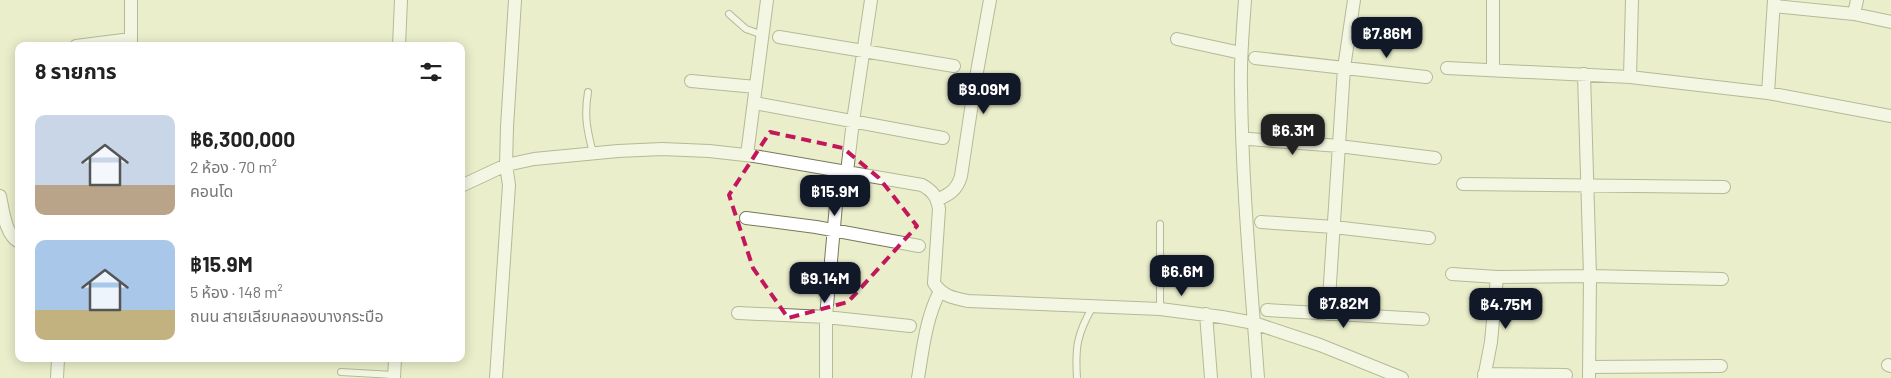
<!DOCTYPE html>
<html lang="th">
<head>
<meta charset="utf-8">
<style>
  body { margin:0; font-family:Barlow,"Noto Sans Thai",sans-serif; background:#f2f2f2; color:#222; height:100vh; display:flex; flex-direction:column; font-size:19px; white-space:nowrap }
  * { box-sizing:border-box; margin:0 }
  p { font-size:16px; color:#767676 }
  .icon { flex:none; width:28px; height:28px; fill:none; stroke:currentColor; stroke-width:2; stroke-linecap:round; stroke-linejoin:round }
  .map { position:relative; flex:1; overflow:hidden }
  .drawer { position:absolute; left:15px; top:42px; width:450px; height:320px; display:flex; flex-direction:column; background:#fff; border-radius:10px; box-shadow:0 2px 12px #0003 }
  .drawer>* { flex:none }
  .price { position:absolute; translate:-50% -42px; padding:0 11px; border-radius:10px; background:#111827; color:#fff; font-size:16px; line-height:32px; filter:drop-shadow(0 1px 2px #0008) }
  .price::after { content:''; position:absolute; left:50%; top:30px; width:15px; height:11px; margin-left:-8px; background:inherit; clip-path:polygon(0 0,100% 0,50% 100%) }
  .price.active { background:#222; color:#fff }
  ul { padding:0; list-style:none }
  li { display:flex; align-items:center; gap:15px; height:125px; padding:0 20px }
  li span { display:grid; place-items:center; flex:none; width:140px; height:100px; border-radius:10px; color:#555 }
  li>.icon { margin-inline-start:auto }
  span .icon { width:60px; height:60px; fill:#fffc; stroke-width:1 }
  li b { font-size:21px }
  h2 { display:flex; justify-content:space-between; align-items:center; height:60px; padding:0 20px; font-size:21px }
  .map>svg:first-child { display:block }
</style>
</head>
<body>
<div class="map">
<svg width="1891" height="378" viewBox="0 0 1891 378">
  <rect width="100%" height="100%" fill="#eaeecb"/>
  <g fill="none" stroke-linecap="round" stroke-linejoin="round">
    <defs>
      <path id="service" d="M 729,14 L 746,29 L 763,35
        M 588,92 C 584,116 587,130 593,153
        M 1160,309 L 1160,224
        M 341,372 L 394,375
        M 1077,378 C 1075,347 1077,334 1093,306"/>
      <path id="minor" d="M 1245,0 C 1243,29 1240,59 1241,88 C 1242,185 1251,281 1258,378
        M 1774,6 L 1854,14 L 1891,22
        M 1854,14 L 1857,0
        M 779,37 L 954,66
        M 1177,39 L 1241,53
        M 76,46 L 131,39
        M 131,46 L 131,0
        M 399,46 L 401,0
        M 1255,58 L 1426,77
        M 1447,68 L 1630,77 L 1768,93 L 1891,116
        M 1493,69 L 1493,0
        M 1584,74 L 1590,276 L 1589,378
        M 1630,77 L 1632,0
        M 691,81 L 756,87
        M 1768,93 L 1774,0
        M 760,104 L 943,138
        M 1249,139 L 1339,146 L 1435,158
        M 747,155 L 767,0
        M 847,172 L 853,121 L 871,0
        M 1463,184 L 1724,187
        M 461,186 L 506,165 L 534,159 L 618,151 L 662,149 L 709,151 L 754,156 L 922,185 C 933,191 937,197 939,209 L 934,283 C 942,296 953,298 968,301 L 1160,309 L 1222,317 L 1254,323 L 1320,345 L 1402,378
        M 0,196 C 3,209 5,235 19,242
        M 937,200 C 950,194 957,190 961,176 L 975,83 L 990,0
        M 746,218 L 816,227 L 919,246
        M 1261,222 L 1334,227 L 1429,238
        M 1452,274 L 1497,277 L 1590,276 L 1722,279
        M 1267,310 L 1423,319
        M 738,313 L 826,317 L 910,326
        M 1206,314 L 1211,378
        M 1328,314 L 1344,68 L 1354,0
        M 1888,365 L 1891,366
        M 1589,367 L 1721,366
        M 1484,374 L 1566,375
        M 57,378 L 58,359
        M 394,378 L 395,359
        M 496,378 L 509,185 L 506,165 L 507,127 L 515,0
        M 826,378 L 826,317 L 839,171
        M 918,378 C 923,348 926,318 940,291
        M 1484,378 L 1491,342 L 1497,277"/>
    </defs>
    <use href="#service" stroke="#76795a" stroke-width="8"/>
    <use href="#minor" stroke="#76795a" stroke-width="14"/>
    <use href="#service" stroke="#fff" stroke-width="6"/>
    <use href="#minor" stroke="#fff" stroke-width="12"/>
  </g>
  <path d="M0 0H1891V378H0ZM 770,132 L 843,148 L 879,178 L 917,226 L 848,302 L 788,318 L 753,268 L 729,195 Z" fill="#eaeecb" fill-opacity=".55" fill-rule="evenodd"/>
  <path fill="none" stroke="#c2185b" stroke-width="4" stroke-dasharray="10 6" stroke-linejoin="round" d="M 770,132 L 843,148 L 879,178 L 917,226 L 848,302 L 788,318 L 753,268 L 729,195 Z"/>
</svg>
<b class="price" style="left:1387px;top:59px">฿7.86M</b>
<b class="price" style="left:984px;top:115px">฿9.09M</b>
<b class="price active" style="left:1293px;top:156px">฿6.3M</b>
<b class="price" style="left:835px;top:217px">฿15.9M</b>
<b class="price" style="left:1182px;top:297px">฿6.6M</b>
<b class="price" style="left:825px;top:304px">฿9.14M</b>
<b class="price" style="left:1344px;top:329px">฿7.82M</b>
<b class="price" style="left:1506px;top:330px">฿4.75M</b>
<section class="drawer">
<h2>8 รายการ<svg class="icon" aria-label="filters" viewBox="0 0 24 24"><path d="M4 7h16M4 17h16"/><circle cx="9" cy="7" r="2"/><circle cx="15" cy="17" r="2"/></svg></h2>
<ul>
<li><span style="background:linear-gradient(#c9d6e8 70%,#b9a48a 0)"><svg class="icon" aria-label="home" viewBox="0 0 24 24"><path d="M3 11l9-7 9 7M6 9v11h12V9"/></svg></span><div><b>฿6,300,000</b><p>2 ห้อง · 70 m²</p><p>คอนโด</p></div></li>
<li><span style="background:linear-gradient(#a9c7e8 70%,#c2b280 0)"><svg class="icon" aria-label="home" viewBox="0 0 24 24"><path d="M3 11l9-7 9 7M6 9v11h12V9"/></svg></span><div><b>฿15.9M</b><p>5 ห้อง · 148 m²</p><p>ถนน สายเลียบคลองบางกระบือ</p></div></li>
</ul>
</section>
</div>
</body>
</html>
